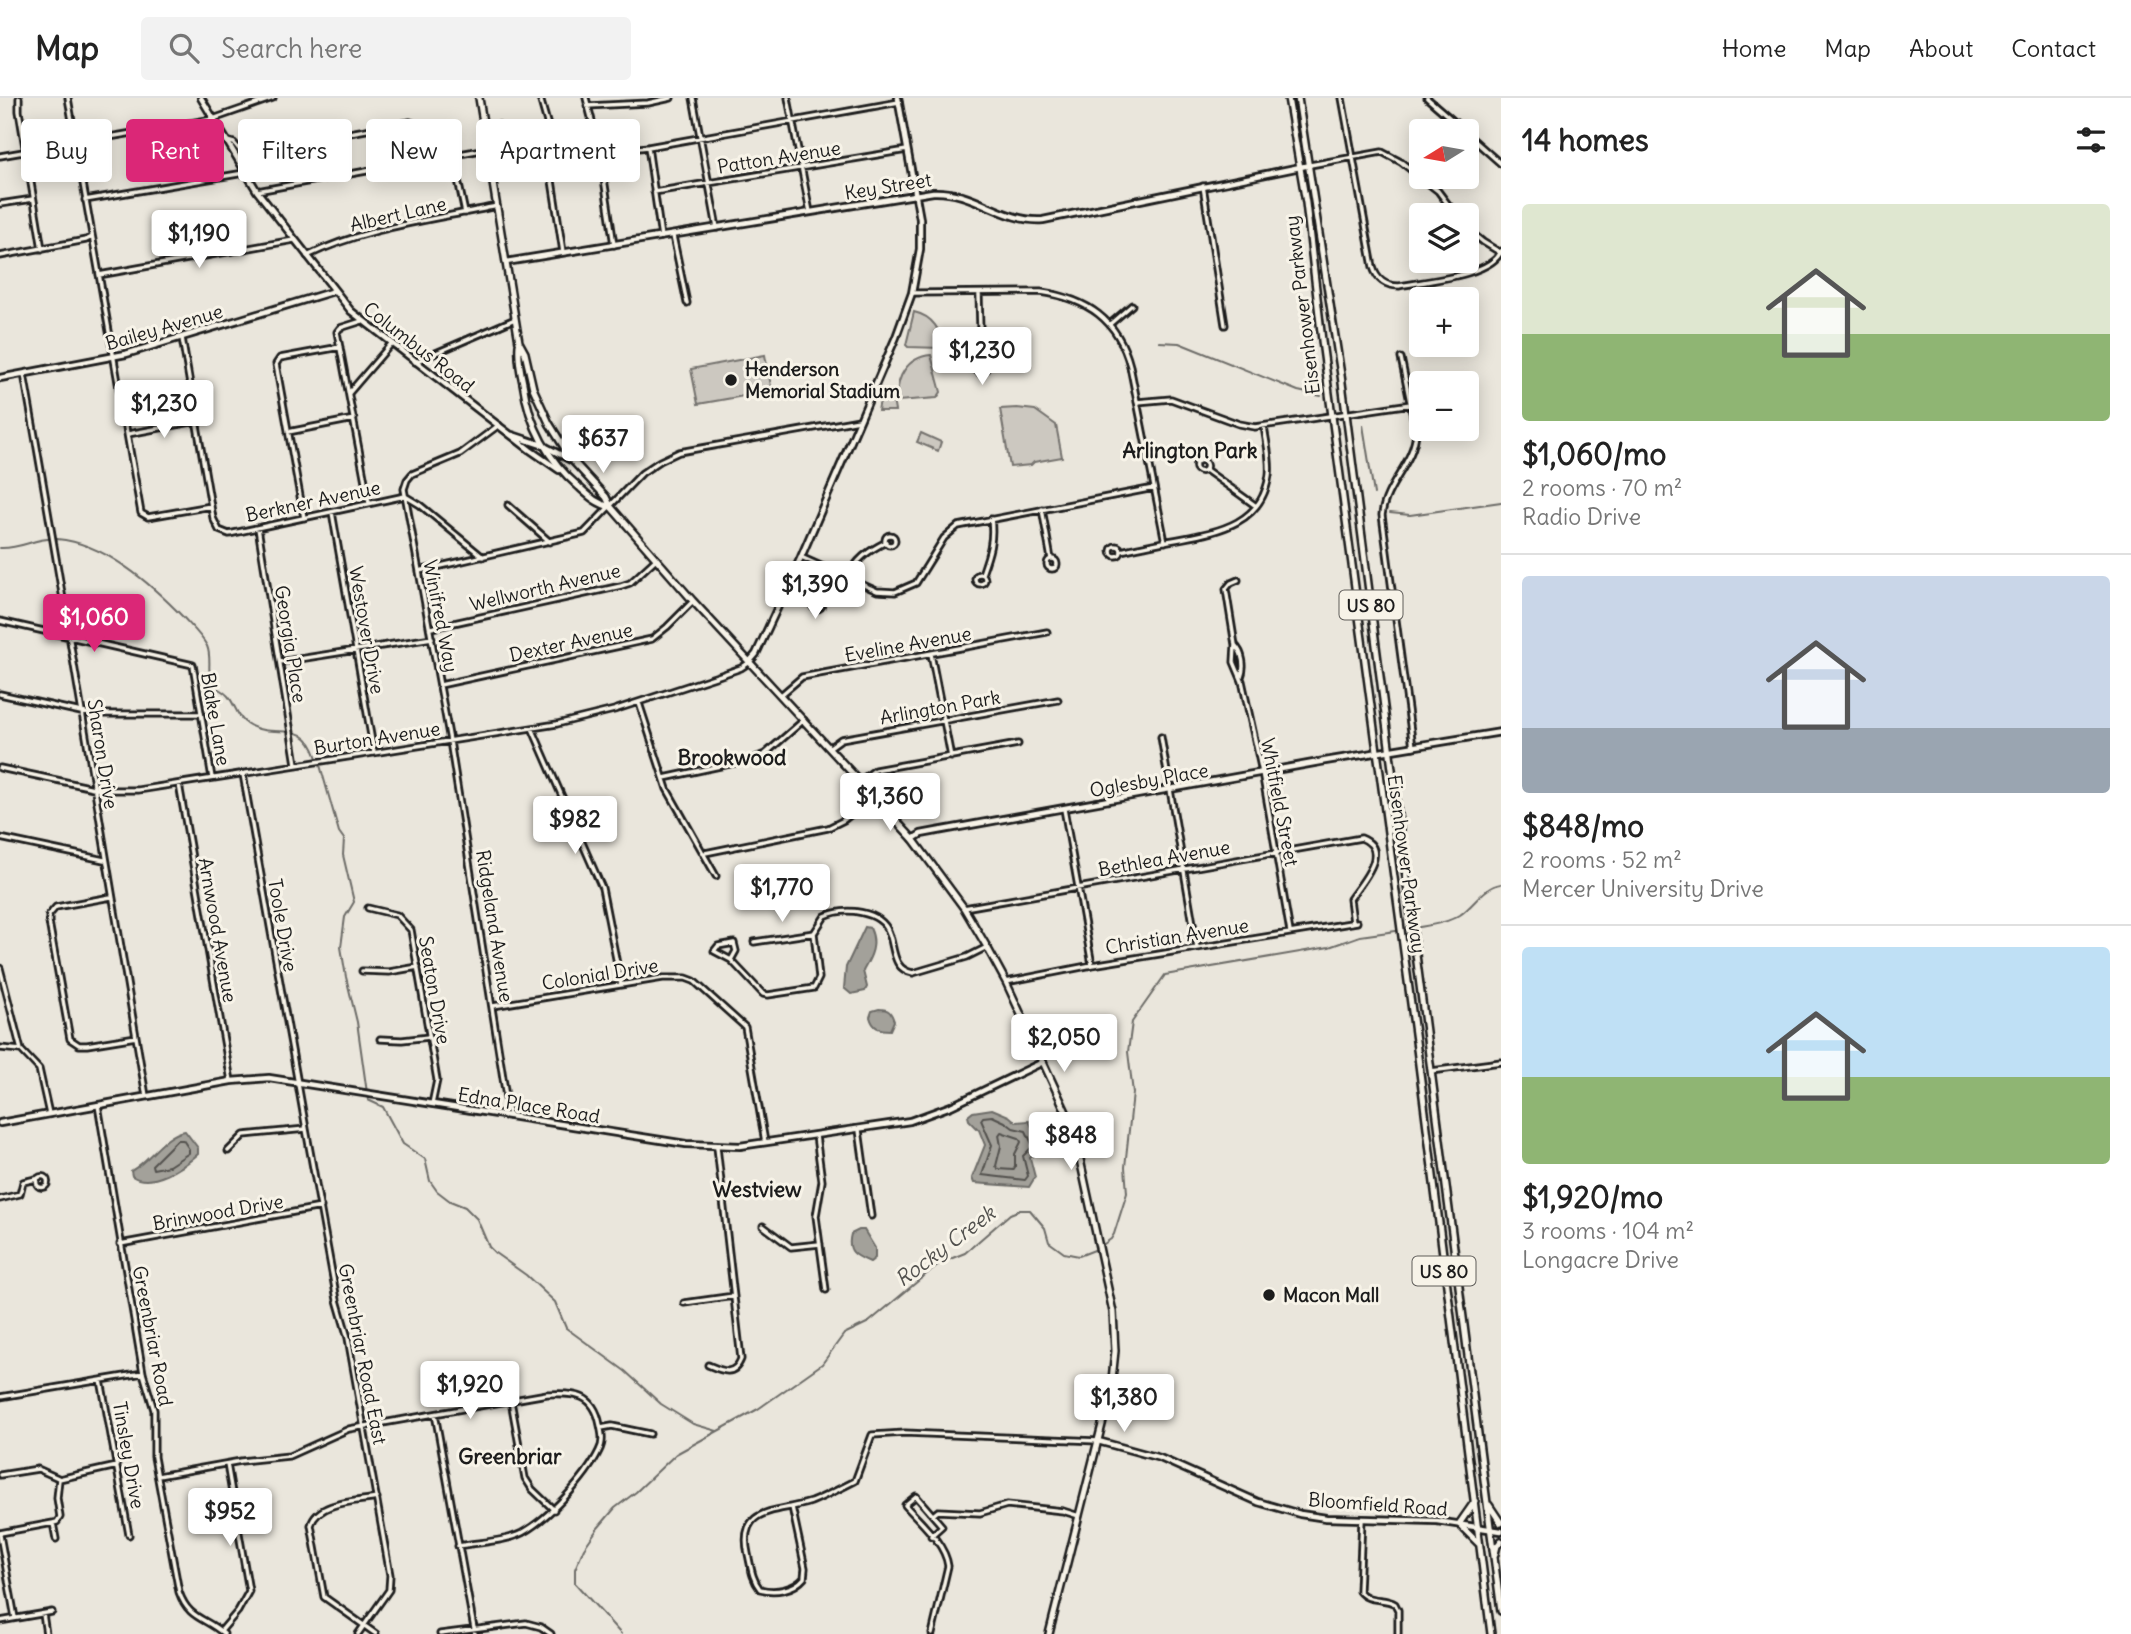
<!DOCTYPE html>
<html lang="en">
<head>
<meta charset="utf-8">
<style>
  body { margin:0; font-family:Delius,sans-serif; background:#f2f2f2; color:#222; height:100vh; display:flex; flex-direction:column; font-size:26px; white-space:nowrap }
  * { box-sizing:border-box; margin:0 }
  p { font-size:23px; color:#767676 }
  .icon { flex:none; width:38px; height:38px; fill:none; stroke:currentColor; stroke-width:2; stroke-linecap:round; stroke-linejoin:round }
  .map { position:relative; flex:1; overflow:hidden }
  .sheet { display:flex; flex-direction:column; background:#fff; width:630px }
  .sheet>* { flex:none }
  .banner { position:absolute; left:21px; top:21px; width:665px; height:63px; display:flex; gap:14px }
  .needle { width:46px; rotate:259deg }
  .buttons { position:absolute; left:1409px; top:21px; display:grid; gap:14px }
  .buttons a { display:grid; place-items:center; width:70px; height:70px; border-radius:7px; background:#fff; box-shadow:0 4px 18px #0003; font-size:35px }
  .price { position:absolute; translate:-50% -60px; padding:0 16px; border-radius:7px; background:#fff; color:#222; font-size:23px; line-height:46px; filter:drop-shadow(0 2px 4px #0008) }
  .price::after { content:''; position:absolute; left:50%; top:42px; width:21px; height:16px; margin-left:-10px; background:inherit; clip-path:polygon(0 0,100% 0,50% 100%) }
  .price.active { background:#db2777; color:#fff }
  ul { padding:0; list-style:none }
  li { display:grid; align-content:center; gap:14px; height:371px; padding:0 21px }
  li+li { border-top:2px solid #e0e0e0 }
  li span { display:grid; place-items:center; height:217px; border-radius:7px; color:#555 }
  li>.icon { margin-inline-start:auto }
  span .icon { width:126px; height:126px; fill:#fffc; stroke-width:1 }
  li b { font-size:30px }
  h2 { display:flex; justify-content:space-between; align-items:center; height:84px; padding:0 21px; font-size:30px }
  .tag { padding:0 24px; border-radius:7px; background:#fff; box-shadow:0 4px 18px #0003; font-size:24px; line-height:63px }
  .tag.active { background:#db2777; color:#fff }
  header { display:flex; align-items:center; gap:42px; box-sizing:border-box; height:98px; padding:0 35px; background:#fff; border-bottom:2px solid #e0e0e0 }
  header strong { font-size:33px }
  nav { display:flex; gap:38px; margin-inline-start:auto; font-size:24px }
  .search { width:490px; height:63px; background:#f2f2f2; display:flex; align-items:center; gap:18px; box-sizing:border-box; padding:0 24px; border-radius:7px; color:#767676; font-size:26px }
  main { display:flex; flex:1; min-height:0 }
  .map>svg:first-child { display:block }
</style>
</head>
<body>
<header>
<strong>Map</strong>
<div class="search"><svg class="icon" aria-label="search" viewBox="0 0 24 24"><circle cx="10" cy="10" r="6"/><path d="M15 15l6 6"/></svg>Search here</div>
<nav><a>Home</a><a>Map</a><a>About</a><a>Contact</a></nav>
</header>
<main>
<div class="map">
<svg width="1501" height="1536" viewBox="0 0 1501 1536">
  <rect width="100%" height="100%" fill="#eae6dc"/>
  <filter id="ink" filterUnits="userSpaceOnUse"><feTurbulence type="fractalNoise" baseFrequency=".0143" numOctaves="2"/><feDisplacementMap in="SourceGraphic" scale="14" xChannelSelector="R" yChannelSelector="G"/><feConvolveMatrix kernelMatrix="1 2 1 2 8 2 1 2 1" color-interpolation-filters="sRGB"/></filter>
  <g filter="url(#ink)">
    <path fill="#ccc8c0" stroke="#74726e" stroke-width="2" d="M 914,214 C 932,218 943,233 941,250 L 908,249 L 906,247 Z
      M 765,257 L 772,293 L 698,306 L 691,271 Z
      M 931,257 L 941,294 L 937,300 L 898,303 C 895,280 907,259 931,257 Z
      M 881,296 L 893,302 L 895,313 L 878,313 Z
      M 1017,310 L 1035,312 L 1056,327 L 1062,359 L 1034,364 L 1031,367 L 1010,369 L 1000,311 Z
      M 921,335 L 941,344 L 938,353 L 917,344 Z"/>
    <path fill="#a3a19a" stroke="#6d6c68" stroke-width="2" d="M 865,829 L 870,830 C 878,846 871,859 863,873 L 867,889 L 865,893 L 851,896 L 844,890 L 846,869 Z
      M 879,911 C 889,911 891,914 894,923 L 890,932 C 879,932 873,930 870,919 L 872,913 Z
      M 992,1011 L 1009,1018 L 1016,1024 L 1029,1023 L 1043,1051 L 1030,1060 L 1035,1079 L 1029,1089 L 974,1085 L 972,1080 L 985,1047 L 979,1032 L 969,1022 L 968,1018 L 973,1014 Z
      M 185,1033 L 198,1050 L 198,1056 C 184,1069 151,1091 132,1078 L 131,1073 C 151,1062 163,1037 185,1033 Z
      M 859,1132 L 864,1132 L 875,1150 L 875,1160 L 870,1164 C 856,1158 846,1154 851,1136 Z"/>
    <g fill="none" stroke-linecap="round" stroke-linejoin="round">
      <path stroke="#52514e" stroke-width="2" d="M 992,1018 L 1005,1024 L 1013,1030 L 1026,1033 L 1033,1048 L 1023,1058 L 1028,1078 L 1025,1082 L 982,1077 L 992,1047 L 981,1022 L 983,1019 Z
        M 1001,1034 L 1019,1040 L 1021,1044 L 1015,1056 L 1015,1069 L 1013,1072 L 998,1071 L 996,1068 L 1001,1048 L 999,1037 Z
        M 177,1042 L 183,1042 L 189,1051 L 189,1055 L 169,1068 L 153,1071 L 152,1067 Z"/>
      <path stroke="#6d6c68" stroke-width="2" d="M 1159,244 L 1179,245 L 1298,293 L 1321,298
        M 1363,327 L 1374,396
        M 1390,415 L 1410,417 L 1501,404
        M 0,450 C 23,451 35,439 57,441 C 105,445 151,486 183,519 C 191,528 201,537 207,548 C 212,560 207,572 211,585 C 216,591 223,592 228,598 C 235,606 237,619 246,625 C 275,645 303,616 317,660
        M 320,667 L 339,734 L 344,741 L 343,757 L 354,804 L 345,819 L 341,849 L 346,879 L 357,924 L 368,1002 L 383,1009 L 403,1046 L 425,1061 L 430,1083 L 437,1093 L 450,1103 L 465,1109 L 477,1121 L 489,1149 L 495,1155 L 526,1177 L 555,1204 L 566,1230 L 625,1273 L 661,1306 L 693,1326 L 717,1333
        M 1415,830 C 1430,827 1447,825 1460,817 C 1475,807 1483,789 1501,786
        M 1101,1148 L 1111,1141 L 1114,1136 L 1127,1095 L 1125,1069 L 1133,995 L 1128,954 L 1132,924 L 1165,877 L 1329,849 L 1360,838 L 1410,831
        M 621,1536 L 575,1485 L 575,1471 L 584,1450 L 598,1430 L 615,1410 L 636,1394 L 676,1356 L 758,1311 L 822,1266 L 844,1236 L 869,1224 L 930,1173 L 940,1165 L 965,1155 L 1010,1116 L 1020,1112 L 1030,1112 L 1045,1130 L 1049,1144 L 1064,1155 L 1079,1158 L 1097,1151"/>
      <defs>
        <path id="minor" d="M 19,0 L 19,13 L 42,151
          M 68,0 L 141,415 L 148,419 L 211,408
          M 540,0 L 550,35
          M 586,0 L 600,54 L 614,147
          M 693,0 L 717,130
          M 788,0 L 810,114
          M 1342,0 L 1373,169 C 1377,182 1385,188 1399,188 C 1424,183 1492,178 1501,153
          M 1427,0 L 1465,33
          M 587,8 L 648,5 L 671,0
          M 499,27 L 505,70
          M 1466,35 L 1501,66
          M 227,43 L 234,45 L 247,61 L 254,62 L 281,48 L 300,44 L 410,24 L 428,31 L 442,60
          M 486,44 L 576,31 L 580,34 L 584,56
          M 648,49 L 661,139
          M 0,58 L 213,21 L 273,0
          M 453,58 L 465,115
          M 549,63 L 563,154
          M 1310,67 L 1382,54 L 1401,64 L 1438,93 L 1456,117
          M 491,73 L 600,54 L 648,49 L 899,4
          M 1203,88 L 1225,227
          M 257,93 L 487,51
          M 654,94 L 907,52
          M 85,102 L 244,75
          M 0,106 L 33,101
          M 1466,130 L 1483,144 L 1501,155
          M 673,138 L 687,205
          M 0,158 L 86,142 L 92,139
          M 307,158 C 366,129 433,122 497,108
          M 99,177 L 294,142
          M 912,195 L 1041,194 C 1087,201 1118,221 1130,268 L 1165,444
          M 979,196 L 981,267 L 976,272 L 981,276 L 986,271 L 981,267
          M 362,223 L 340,230 L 337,234 L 369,405
          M 1110,226 L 1132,207
          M 182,240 L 213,420 L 219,432 L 229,436 L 405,398
          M 1401,260 L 1416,333 C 1415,365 1385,386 1382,417 L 1413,649
          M 415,264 L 515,221
          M 24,276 C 67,516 105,757 146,998
          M 349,295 L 391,246
          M 1137,304 L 1171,301 L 1239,326 L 1255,329 L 1411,306
          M 499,327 L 460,356 L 412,376 L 407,382 L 404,391 L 450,643 L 509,1018
          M 288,334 L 354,321
          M 128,336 L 197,323
          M1195.5 368a5.5 5.5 0 1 1 11 0a5.5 5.5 0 1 1-11 0Z
          M 1206,372 L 1256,408
          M 405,398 L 420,407 L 483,459
          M 508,407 L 550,444
          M 1042,411 L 1051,461
          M 332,414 L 374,655
          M 304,420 L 276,266 L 280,260 L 340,249
          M 258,430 L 296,666
          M885 442a5 5 0 1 1 10 0a5 5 0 1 1-10 0Z
          M1111 453a5 5 0 1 1 10 0a5 5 0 1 1-10 0Z
          M 1121,453 C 1139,449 1157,445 1174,442 C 1215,434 1262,428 1269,377 C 1271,361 1266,344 1264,328
          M 801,459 L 877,493 L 895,494 L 916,485 L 944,440 L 958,428 L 1154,390
          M1047 466a5 5 0 1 1 10 0a5 5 0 1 1-10 0Z
          M 419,473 L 584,435 L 642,375 L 660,363 L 679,354 L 859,322
          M 982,476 C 989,456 994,442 991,421
          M975 481a5 5 0 1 1 10 0a5 5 0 1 1-10 0Z
          M 849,480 C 854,462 870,452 886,444
          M 1238,482 L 1231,485 L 1226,491 L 1235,547 L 1234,564 L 1242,583 L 1262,674 L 1290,834
          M812 506a5 5 0 1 1 10 0a5 5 0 1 1-10 0Z
          M 820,502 L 832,473
          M 0,523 L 193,567 L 212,680
          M 431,530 L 621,488 L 630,485 L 656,461
          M 1235,547 C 1243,555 1245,569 1241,579
          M 931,556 L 951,659
          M 280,564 L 432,540
          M 440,587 L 652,541 L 667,529 L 693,503
          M 0,596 L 90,616 L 200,616
          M 781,597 L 802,579 L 1047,534
          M 639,605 L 667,691 L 716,778
          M 532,630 L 602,790 L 621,886
          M 1161,639 L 1197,849
          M 830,649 L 841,641 L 1058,602
          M 0,670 L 103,692 L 138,692 L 557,626 L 614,612 L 721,577 L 741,570 L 750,564
          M 243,676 L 306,1031 L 337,1202 L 348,1240 L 390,1477 L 389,1492 L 358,1536
          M 664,680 L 753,661 L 765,656 L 804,622
          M 860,683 L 875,672 L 1018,646
          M 179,686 L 231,983
          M 1064,711 L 1092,867
          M 0,740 L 104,762
          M 705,755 L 828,730 L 844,722 L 874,698
          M 111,799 L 56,809 L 49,817 L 49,824 L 70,941 L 79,947 L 87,947 L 136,939
          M 368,810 L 397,817 L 411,832 L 437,982 L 432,1006
          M 964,810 L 1361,740 C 1392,752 1361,785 1350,801 L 1353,824
          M 754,844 L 814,835
          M 734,845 L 736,853 L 731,862 L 714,853 L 718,848 Z
          M 731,862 L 763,896 L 768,897 L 814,890 L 819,880 L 814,835 L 825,818 C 844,809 881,812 889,835 C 895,851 892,871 913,875 L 967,859 L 987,849
          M 0,870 L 21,952 L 39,971 L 49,1016
          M 362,873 L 389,874 L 418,869
          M 1006,884 L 1092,867 L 1357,824
          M 493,908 L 663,880 L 686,880 L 694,883 L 745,929 L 765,1044
          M 380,941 L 402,942 L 429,939
          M 0,950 L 21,952
          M 1431,973 L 1501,964
          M 98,1007 L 143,1275 L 154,1312 L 154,1359 L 179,1494 C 189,1522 205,1519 224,1536
          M 859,1032 L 871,1118
          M 816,1038 L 822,1083 L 816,1118 L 826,1192
          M 228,1053 L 244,1037 L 306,1031
          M36.5 1084a5.5 5.5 0 1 1 11 0a5.5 5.5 0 1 1-11 0Z
          M 0,1101 L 20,1096 L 23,1084 L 36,1081
          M 763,1128 L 791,1149 L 820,1146
          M 120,1146 L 321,1109
          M 684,1205 L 734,1198
          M 708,1267 C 722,1273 734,1279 741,1261 L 717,1049
          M 101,1282 L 129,1437
          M 0,1299 L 143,1275
          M 511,1303 L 525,1380 L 532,1391 L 554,1412
          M 435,1316 L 475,1536
          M 601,1330 L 612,1328 L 650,1336
          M 0,1377 L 38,1371 L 58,1380
          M 158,1378 L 241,1363 L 289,1358 L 349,1331 L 547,1296 C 575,1295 594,1295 600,1327 C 602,1336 604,1344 599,1353 C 586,1380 548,1421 522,1435 C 504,1444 478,1444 458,1448
          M 59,1381 L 117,1368
          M 792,1409 L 805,1470 L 804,1480 C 794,1492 775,1495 760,1491 C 752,1481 751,1469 748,1456 C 737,1407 779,1415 811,1404 C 826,1398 841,1390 855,1383 L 872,1337 L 905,1335 L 1098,1343
          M 933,1417 L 938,1413 L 980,1415 L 1007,1407 L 1063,1413 L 1079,1418
          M 1362,1421 L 1359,1493 C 1368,1505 1384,1499 1395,1506 L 1398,1512 L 1398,1536
          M 0,1435 L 53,1425
          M 0,1437 L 15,1520
          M 931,1438 L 942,1428 L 916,1398 L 905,1407 C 920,1424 945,1445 948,1468 L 932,1536
          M 56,1441 L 53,1425 L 57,1424 L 60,1419 L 57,1400 L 59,1381
          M 43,1516 L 46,1536
          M 0,1523 L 52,1514
          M 221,1533 L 238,1513 L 249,1493 L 227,1366
          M 376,1536 L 324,1499 L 311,1427 C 318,1403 356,1404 377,1400
          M 440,1536 L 526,1525 L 541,1529 L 551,1536"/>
        <path id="tertiary" d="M 201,0 L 257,93 L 351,213 L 530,352 L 559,372
          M 506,164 L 933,94 C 974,92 1003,125 1043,122 L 1310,67
          M 0,280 L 126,256 L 334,193
          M 512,337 L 542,347 L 571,362
          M 750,563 L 756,556 L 801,459 L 896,239 L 912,195 L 920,151 L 920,121 L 898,0
          M 913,741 L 921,736 L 937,733 L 1325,663 L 1501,634
          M 0,1025 L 231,983 L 269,980 L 686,1046 L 740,1048 L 910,1023 L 951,1008 L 1043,964
          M 1098,1343 L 1160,1360 L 1258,1404 L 1300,1416 L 1326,1420 L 1437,1423 L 1501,1433"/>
        <path id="secondary" d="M 479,0 L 519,244 L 525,255 L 533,290 L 549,325 L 572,362 L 606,399 L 611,409 L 693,503 L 913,741 L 964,810 L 987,849 L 1006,884 L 1073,1029 L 1113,1214 L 1115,1253 L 1111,1291 L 1049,1536
          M 519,247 C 518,260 520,272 523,285 C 529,327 546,361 579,389 C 589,398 597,406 611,409"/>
        <path id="primary" d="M 1288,0 L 1306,105 L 1323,251 L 1416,943 L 1491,1536
          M 1298,0 L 1341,277 L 1501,1513
          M 1475,1403 L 1459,1426 L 1479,1446
          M 1489,1407 L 1501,1425
          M 1495,1456 L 1497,1448 L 1501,1443"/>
      </defs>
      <use href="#minor" stroke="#1c1c1c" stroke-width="9"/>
      <use href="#tertiary" stroke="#1c1c1c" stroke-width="10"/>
      <use href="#secondary" stroke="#1c1c1c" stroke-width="10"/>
      <use href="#primary" stroke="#1c1c1c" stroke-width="10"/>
      <use href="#minor" stroke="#f7f3e8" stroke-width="3.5"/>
      <use href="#tertiary" stroke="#f7f3e8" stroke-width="4.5"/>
      <use href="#secondary" stroke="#f7f3e8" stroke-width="5"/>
      <use href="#primary" stroke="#f7f3e8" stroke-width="5"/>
    </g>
  </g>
  <g fill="#1c1c1c" stroke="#f7f3e8" stroke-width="2.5">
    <circle cx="731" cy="282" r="7"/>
    <circle cx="1269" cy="1197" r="7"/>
  </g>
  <g text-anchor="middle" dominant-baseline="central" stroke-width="6" stroke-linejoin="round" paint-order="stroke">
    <g fill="#f7f3e8" stroke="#5e5c59" stroke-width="2">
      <rect x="1339.5" y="492.5" width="63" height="29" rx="5"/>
      <rect x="1412.5" y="1158.5" width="63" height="29" rx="5"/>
    </g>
    <g font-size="18" font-weight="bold" fill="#1c1c1c">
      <text x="1371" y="507">US 80</text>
      <text x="1444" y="1173">US 80</text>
    </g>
    <g font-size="19" fill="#1c1c1c" stroke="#f7f3e8">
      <text transform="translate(779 59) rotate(-9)">Patton Avenue</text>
      <text transform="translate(888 88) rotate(-9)">Key Street</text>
      <text transform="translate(398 116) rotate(-13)">Albert Lane</text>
      <text transform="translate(1302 207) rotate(-97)">Eisenhower Parkway</text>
      <text transform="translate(164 229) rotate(-16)">Bailey Avenue</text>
      <text transform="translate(419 249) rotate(38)">Columbus Road</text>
      <text transform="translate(313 403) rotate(-12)">Berkner Avenue</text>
      <text transform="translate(545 489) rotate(-13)">Wellworth Avenue</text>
      <text transform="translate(441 518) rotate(79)">Winifred Way</text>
      <text transform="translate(367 532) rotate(80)">Westover Drive</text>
      <text transform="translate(571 544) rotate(-12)">Dexter Avenue</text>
      <text transform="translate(291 546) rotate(81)">Georgia Place</text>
      <text transform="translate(908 546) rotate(-10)">Eveline Avenue</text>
      <text transform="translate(940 609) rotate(-10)">Arlington Park</text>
      <text transform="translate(216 621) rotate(80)">Blake Lane</text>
      <text transform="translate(377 640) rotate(-9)">Burton Avenue</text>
      <text transform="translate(103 656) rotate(81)">Sharon Drive</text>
      <text transform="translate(1149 682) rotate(-10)">Oglesby Place</text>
      <text transform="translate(1280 704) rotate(79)">Whitfield Street</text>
      <text transform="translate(1164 760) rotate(-10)">Bethlea Avenue</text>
      <text transform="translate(1407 766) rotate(82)">Eisenhower Parkway</text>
      <text transform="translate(283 827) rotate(80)">Toole Drive</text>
      <text transform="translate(495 828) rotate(81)">Ridgeland Avenue</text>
      <text transform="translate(218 832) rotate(80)">Arnwood Avenue</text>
      <text transform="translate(1177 838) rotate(-9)">Christian Avenue</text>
      <text transform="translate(600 876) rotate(-9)">Colonial Drive</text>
      <text transform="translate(435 892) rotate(80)">Seaton Drive</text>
      <text transform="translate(529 1007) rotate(9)">Edna Place Road</text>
      <text transform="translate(218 1114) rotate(-10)">Brinwood Drive</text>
      <text transform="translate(153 1238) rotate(79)">Greenbriar Road</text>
      <text transform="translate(363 1256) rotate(79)">Greenbriar Road East</text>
      <text transform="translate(129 1357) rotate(80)">Tinsley Drive</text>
      <text transform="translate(1378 1406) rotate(4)">Bloomfield Road</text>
    </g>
    <g font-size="19" font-weight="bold" fill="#1c1c1c" stroke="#f7f3e8" text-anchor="start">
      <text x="745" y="271">Henderson<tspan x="745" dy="22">Memorial Stadium</tspan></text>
      <text x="1283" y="1197">Macon Mall</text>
    </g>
    <g font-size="21" font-weight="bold" fill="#1c1c1c" stroke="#f7f3e8">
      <text x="1190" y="352">Arlington Park</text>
      <text x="732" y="659">Brookwood</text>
      <text x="757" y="1091">Westview</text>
      <text x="510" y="1358">Greenbriar</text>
    </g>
    <g font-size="21" font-style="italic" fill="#52514e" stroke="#f7f3e8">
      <text transform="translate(945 1148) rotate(-37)">Rocky Creek</text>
    </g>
  </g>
</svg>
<div class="buttons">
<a><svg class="needle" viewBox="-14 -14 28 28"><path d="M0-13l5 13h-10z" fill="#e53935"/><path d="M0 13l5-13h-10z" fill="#767676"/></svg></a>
<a><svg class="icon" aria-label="layers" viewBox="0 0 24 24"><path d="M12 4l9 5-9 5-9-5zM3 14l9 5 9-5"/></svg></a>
<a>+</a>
<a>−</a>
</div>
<b class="price" style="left:199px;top:172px">$1,190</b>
<b class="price" style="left:982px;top:289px">$1,230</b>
<b class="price" style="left:164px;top:342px">$1,230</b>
<b class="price" style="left:603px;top:377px">$637</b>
<b class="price" style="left:815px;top:523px">$1,390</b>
<b class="price active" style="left:94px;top:556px">$1,060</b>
<b class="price" style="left:890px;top:735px">$1,360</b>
<b class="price" style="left:575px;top:758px">$982</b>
<b class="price" style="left:782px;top:826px">$1,770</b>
<b class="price" style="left:1064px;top:976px">$2,050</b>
<b class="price" style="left:1071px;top:1074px">$848</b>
<b class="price" style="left:470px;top:1323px">$1,920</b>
<b class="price" style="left:1124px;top:1336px">$1,380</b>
<b class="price" style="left:230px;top:1450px">$952</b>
<div class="banner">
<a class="tag">Buy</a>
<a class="tag active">Rent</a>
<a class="tag">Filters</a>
<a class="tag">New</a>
<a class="tag">Apartment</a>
</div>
</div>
<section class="sheet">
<h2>14 homes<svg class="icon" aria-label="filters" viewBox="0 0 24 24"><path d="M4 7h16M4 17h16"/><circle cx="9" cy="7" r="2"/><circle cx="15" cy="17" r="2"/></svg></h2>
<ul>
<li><span style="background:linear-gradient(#dfe7d0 60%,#8fb573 0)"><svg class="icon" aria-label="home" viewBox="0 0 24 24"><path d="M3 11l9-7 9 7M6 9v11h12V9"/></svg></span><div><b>$1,060/mo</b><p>2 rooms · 70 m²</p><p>Radio Drive</p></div></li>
<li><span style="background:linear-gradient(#c9d6e8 70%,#9aa5b1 0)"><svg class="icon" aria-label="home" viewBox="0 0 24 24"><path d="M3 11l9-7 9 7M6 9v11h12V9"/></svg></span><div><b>$848/mo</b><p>2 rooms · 52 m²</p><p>Mercer University Drive</p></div></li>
<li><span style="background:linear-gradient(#bfe0f5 60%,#8fb573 0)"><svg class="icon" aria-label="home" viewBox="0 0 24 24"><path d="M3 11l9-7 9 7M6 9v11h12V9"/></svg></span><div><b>$1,920/mo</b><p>3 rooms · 104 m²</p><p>Longacre Drive</p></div></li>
</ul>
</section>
</main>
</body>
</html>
